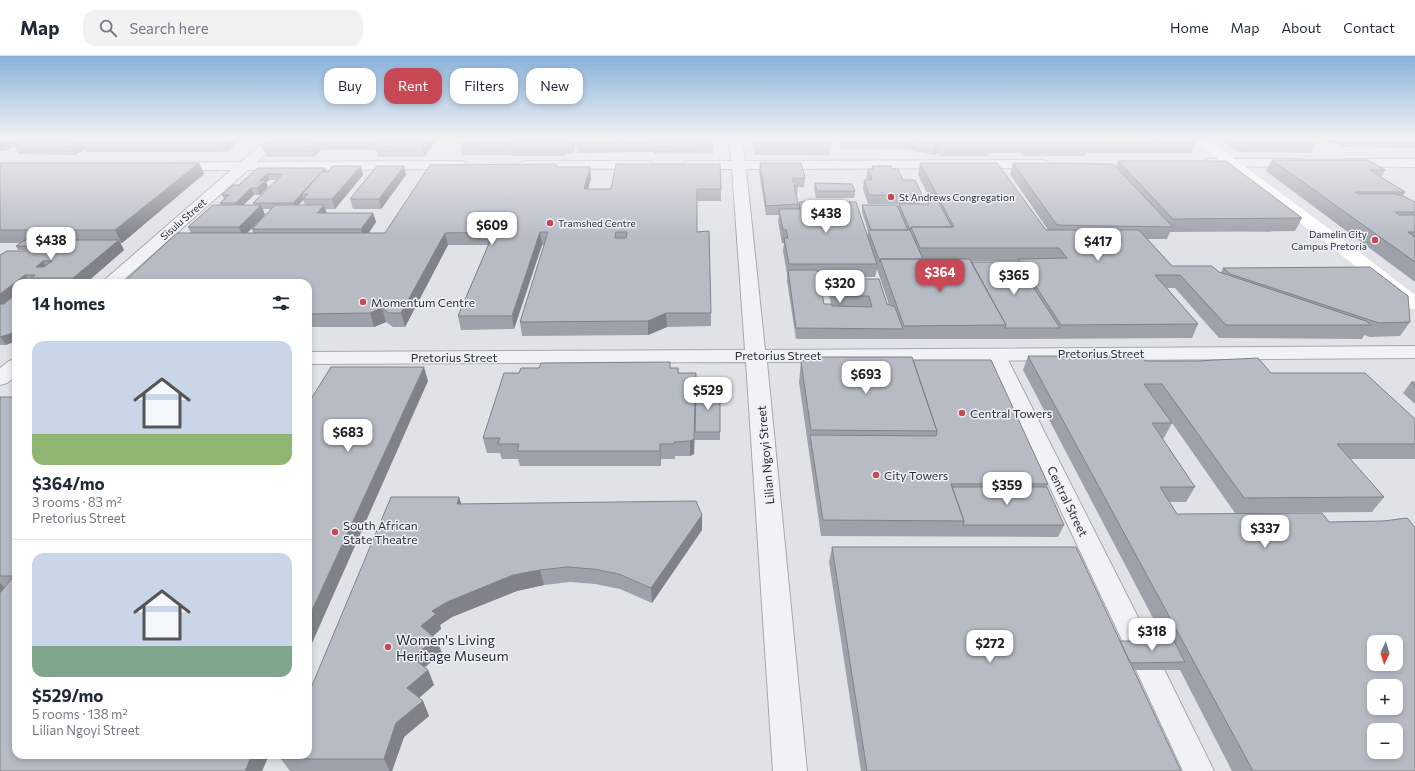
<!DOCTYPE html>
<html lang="en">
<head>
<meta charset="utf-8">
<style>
  body { margin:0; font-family:Commissioner,sans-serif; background:#f2f2f3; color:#1f2937; height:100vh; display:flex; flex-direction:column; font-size:15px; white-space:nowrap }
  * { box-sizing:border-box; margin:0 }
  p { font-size:13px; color:#747a83 }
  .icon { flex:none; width:22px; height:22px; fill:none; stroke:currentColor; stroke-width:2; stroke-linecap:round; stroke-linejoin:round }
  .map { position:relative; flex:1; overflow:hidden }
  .panel { position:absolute; left:12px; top:223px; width:300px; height:480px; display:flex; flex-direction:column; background:#fff; border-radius:12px; box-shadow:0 2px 6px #0003 }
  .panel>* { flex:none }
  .guide { position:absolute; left:324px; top:12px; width:380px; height:36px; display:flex; gap:8px }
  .needle { width:26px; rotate:184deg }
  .buttons { position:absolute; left:1367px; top:579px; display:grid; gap:8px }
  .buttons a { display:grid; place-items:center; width:36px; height:36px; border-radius:8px; background:#fff; box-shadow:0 2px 6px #0003; font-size:20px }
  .price { position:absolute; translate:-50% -34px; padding:0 9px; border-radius:8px; background:#fff; color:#222; font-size:13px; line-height:26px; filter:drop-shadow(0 1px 2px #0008) }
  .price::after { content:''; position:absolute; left:50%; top:24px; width:12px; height:9px; margin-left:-6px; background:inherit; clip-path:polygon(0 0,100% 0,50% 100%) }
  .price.active { background:#c84856; color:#fff }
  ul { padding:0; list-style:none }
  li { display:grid; align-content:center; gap:8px; height:212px; padding:0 20px }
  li+li { border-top:1px solid #e0e1e3 }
  li span { display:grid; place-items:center; height:124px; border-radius:12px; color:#555 }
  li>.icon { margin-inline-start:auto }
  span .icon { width:72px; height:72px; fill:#fffc; stroke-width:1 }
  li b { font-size:17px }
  h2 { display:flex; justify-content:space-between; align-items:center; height:48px; padding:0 20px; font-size:17px }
  .chip { padding:0 14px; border-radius:12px; background:#fff; box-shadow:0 2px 6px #0003; font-size:14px; line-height:36px }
  .chip.active { background:#c84856; color:#fff }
  header { display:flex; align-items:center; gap:24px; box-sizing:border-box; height:56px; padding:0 20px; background:#fff; border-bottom:1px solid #e0e1e3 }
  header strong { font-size:19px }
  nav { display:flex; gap:22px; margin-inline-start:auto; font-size:14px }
  .search { width:280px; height:36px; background:#f2f2f3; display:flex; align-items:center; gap:10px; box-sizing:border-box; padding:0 14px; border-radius:12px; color:#747a83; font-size:15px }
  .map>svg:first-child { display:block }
</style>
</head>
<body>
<header>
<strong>Map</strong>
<div class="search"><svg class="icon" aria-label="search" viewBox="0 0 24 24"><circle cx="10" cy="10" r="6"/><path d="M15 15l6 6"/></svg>Search here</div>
<nav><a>Home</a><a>Map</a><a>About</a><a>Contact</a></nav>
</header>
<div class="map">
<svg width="1415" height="715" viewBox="0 0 1415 715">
  <rect width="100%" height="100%" fill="#dfe2e7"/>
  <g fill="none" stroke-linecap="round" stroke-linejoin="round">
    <defs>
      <path id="pedestrian" d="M 996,293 L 1002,294 L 1005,298 L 1150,585 L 1154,593 L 1150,601 L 1140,605 L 1130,601 L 987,298 L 990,294 Z
        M 1150,602 L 1160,605 L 1214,715 L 1183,715 L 1136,614 L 1140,605 Z"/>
      <path id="tertiary" d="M 267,83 L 281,83 L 257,106 L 460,105 L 465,106 L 467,109 L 465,112 L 460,113 L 248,114 L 120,227 L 101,227 L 231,114 L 170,114 L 165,113 L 163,110 L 165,107 L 241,106 Z
        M 730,83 L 742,83 L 745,105 L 1042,104 L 1047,105 L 1049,108 L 1047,111 L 1042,112 L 746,113 L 765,294 L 1415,290 L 1415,302 L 767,306 L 807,715 L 773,715 L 746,306 L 308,308 L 308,296 L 745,294 L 732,113 L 690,113 L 685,112 L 683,109 L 685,106 L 690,105 L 731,105 Z
        M 1210,103 L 1300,103 L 1305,104 L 1307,107 L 1305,110 L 1300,111 L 1205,110 L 1203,107 L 1205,104 Z
        M 1344,103 L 1415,103 L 1415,111 L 1339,110 L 1337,107 L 1339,104 Z
        M 526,105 L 646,105 L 651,106 L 653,109 L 651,112 L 646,113 L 521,112 L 519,109 L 521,106 Z
        M 16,303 L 16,320 L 7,327 L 0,329 L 0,312 L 9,305 Z"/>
    </defs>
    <use href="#pedestrian" stroke="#a4a9b1" stroke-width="2"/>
    <use href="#tertiary" stroke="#a4a9b1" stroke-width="2"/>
    <use href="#pedestrian" fill="#f1f2f6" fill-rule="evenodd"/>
    <use href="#tertiary" fill="#f1f2f6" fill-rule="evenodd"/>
    <path fill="#fff" fill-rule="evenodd" d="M 1193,83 L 1207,83 L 1328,172 L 1415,239 L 1415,253 L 1409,252 Z"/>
  </g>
  <path fill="#9da1a9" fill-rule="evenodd" d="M 26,83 L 242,83 L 226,96 L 86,96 L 85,93 L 75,99 L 19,98 L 14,90 Z
    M 270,83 L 437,83 L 424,101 L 378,101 L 376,94 L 321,94 L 314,101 L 267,101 L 262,90 Z
    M 577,83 L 572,98 L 565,98 L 565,100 L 511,100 L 511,99 L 462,99 L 460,88 Z
    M 713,83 L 713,98 L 654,98 L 654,96 L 578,97 L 576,86 Z
    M 753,83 L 829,83 L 831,88 L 829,99 L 755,99 Z
    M 837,83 L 1192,83 L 1196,85 L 1191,97 L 1086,97 L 1085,100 L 1024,100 L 1022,97 L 989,97 L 988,100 L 941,100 L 939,98 L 933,99 L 904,93 L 841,93 Z
    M 1221,83 L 1307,83 L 1315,88 L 1311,97 L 1243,96 L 1238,96 Z
    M 1316,83 L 1415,83 L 1415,92 L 1341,91 L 1337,88 L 1320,85 Z
    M 1272,104 L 1385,114 L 1381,121 L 1405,136 L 1403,140 L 1415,146 L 1415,226 L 1266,115 Z
    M 1118,105 L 1302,162 L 1295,175 L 1170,176 L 1167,183 L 1147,183 L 1172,210 L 1221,217 L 1223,212 L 1410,266 L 1400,280 L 1370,281 L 1364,279 L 1362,283 L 1219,282 L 1175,232 L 1167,232 L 1198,268 L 1192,282 L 1002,283 L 796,283 L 787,225 L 787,218 L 783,195 L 784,187 L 782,187 L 778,165 L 779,159 L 766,159 L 759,116 L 760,107 L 805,122 L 804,131 L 798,131 L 797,139 L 796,139 L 798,148 L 799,146 L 868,179 L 868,175 L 862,156 L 862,149 L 898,151 L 899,148 L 868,148 L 863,133 L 864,124 L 867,124 L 866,122 L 868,113 L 872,113 L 872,110 L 892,113 L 903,124 L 922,139 L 920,148 L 927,148 L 928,145 L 931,145 L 918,119 L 920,107 L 1046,174 L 1048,174 L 1010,118 L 1013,107 L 1116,110 ZM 971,205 L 1018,205 L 1017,206 L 971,206 ZM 877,213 L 889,249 L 887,248 L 879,223 L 830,223 L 828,234 L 831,248 L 824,248 L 819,221 L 875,221 Z
    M 0,107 L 199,107 L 204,118 L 122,187 L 120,187 L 124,194 L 86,227 L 16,227 L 6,289 L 0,289 L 0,199 L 57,195 L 57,193 L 65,187 L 58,187 L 50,194 L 18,194 L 16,190 L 21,187 L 0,187 Z
    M 556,108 L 557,111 L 591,122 L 588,133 L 721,133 L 721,145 L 697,145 L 697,176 L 711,257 L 711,270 L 667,271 L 648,279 L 522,280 L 520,266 L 544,189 L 542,189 L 514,273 L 461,274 L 458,260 L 488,189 L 448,189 L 405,271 L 393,271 L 386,266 L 374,271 L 308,271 L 308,227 L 191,177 L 188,171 L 221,149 L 220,147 L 224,143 L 222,139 L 239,129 L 258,112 L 327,116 L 361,110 L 363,119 L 335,153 L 325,153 L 327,157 L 373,157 L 376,166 L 369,177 L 385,177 ZM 269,124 L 277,124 L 253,147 L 255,149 L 243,149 L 254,139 L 260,139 L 268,131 L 266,126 ZM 303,144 L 305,149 L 299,149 ZM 263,153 L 271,153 L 252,173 L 253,177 L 247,177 L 265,159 Z
    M 406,119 L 381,153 L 353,153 L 350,143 Z
    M 815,127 L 855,135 L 854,142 L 816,142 L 814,133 Z
    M 1028,300 L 1145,305 L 1271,317 L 1415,363 L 1415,403 L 1350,403 L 1384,441 L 1372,456 L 1235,457 L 1172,367 L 1164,382 L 1162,382 L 1195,431 L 1186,446 L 1169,446 L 1177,458 L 1415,715 L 1232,715 L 1180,614 L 1134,614 L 1181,715 L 861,715 L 829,506 L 832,491 L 1120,585 L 1165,585 L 1023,314 Z
    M 913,304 L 1048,428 L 1047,431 L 1064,469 L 1058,481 L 821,480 L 799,326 L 801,306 Z
    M 670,312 L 678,312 L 679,317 L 696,333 L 720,333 L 720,384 L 695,384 L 696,337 L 694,398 L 690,400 L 675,400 L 675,403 L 661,403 L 661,410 L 520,410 L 518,403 L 502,403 L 500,397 L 487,397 L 483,382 Z
    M 1411,326 L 1415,326 L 1415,348 L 1403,337 Z
    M 0,341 L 269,699 L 262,715 L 0,715 Z
    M 459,441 L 461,448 L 702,459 L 702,474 L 652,547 L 620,533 L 595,528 L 570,526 L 544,529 L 517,535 L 452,561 L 440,569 L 441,573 L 433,580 L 436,583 L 442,597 L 424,611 L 428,614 L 434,629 L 419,642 L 423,645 L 429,660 L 404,681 L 392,715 L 290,715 L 281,703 Z"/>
  <path fill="#7f8389" d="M 6,83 L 26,83 L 7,94 L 0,95 L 0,85 Z
    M 220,83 L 242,83 L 226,96 Z
    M 318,83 L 321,94 L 314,101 L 311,90 Z
    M 426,83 L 437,83 L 424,101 L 422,89 Z
    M 512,83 L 520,83 L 511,92 L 510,87 Z
    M 573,83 L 577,83 L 572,98 L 571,90 Z
    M 80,84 L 85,93 L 75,99 L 70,90 Z
    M 941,86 L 939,97 L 933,99 L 936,88 Z
    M 199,107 L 204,118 L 122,187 L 115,174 Z
    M 361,110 L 363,119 L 335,153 L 332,143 Z
    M 404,110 L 406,119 L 381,153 L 379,143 Z
    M 590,111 L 591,122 L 585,145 L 584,133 Z
    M 325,112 L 327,118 L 308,138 L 302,138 L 304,143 L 303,143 L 303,144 L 295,153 L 293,147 Z
    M 267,118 L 269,124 L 266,126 L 268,131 L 260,139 L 257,132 L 259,125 Z
    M 251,132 L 254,139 L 239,153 L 236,147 Z
    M 261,149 L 265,159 L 243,181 L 239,171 Z
    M 324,149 L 327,158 L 317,157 Z
    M 373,157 L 376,166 L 364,183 L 361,173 Z
    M 540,176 L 542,189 L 514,273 L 512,260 Z
    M 445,177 L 448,189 L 405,271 L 401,257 Z
    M 56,184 L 58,187 L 50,194 L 48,190 Z
    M 119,184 L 124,194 L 86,227 L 73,227 L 75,225 L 73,222 Z
    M 43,205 L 50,216 L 36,211 Z
    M 25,219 L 30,227 L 16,227 L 16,241 L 0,254 L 0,238 Z
    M 382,252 L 386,266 L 374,271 L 370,257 Z
    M 666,257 L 667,271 L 648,279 L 648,265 Z
    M 16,276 L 16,285 L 6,289 L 1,281 Z
    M 424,311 L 428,325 L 309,594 L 308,592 L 308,563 Z
    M 696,317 L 696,331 L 694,398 L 690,400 L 690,385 Z
    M 660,388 L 661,403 L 661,410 L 660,395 Z
    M 459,441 L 464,456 L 457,448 Z
    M 702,459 L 702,474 L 652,547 L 651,532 Z
    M 540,514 L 544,529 L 517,535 L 452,561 L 440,569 L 441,573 L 427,585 L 421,570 L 432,555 L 447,546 L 513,519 Z
    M 0,527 L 8,535 L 0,544 Z
    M 436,583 L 442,597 L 419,616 L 412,601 Z
    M 428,614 L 434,629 L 414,646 L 407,632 Z
    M 423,645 L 429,660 L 404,681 L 392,715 L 390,715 L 384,703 L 396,667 Z
    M 252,699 L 269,699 L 262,715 L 245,715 Z"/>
  <path fill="#b6bbc4" stroke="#7f8389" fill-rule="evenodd" d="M 0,83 L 6,83 L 0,85 Z
    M 26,83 L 80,83 L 80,84 L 70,90 L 14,90 Z
    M 270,83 L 318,83 L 311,90 L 262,90 Z
    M 381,83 L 426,83 L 422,89 L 375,90 Z
    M 463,83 L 512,83 L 510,87 L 460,88 Z
    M 514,83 L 573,83 L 571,90 L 564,90 L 564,92 L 510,92 Z
    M 577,83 L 654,83 L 654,85 L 576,86 Z
    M 654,83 L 713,83 L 713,89 L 653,90 Z
    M 754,83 L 829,83 L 831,88 L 755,88 Z
    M 911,83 L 939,83 L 941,86 L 936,88 Z
    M 1091,83 L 1192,83 L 1196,85 L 1090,86 Z
    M 1236,83 L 1307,83 L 1315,88 L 1247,88 L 1242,87 Z
    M 1272,104 L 1368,104 L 1385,114 L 1370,114 L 1405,136 L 1355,136 L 1358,138 L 1396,138 L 1405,141 L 1415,146 L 1415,156 L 1395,156 L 1399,159 L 1415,159 L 1415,176 L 1408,176 L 1415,181 L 1415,206 Z
    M 1118,105 L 1226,105 L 1302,162 L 1173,163 Z
    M 0,107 L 199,107 L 115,174 L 0,174 Z
    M 760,107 L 801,107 L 805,122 L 792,122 L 793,126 L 797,126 L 798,129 L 794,129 L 798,148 L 766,150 Z
    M 920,107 L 997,107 L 1046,174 L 1139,174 L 1172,210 L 1212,210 L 1219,216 L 1366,265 L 1371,269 L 1226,269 L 1180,219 L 1155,219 L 1198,268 L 1061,269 L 1018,203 L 1067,202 L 1059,192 L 920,192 L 911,171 L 954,171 Z
    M 1013,107 L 1113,108 L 1173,171 L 1057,169 Z
    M 556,108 L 556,111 L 590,111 L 584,133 L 611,133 L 616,108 L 720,108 L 721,133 L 697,133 L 697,176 L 709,175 L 711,257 L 666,257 L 648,265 L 520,266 L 548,176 L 540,176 L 512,260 L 458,260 L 494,176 L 445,177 L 401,257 L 389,257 L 382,252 L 370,257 L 308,258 L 308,227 L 123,227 L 177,177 L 385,177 L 430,109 ZM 616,176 L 627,176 L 626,182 L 615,182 Z
    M 333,110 L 361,110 L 332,143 L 303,143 L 308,138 L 302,138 L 322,116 L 328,116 Z
    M 377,110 L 404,110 L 379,143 L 350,143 Z
    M 872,110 L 891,110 L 892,113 L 898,113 L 903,124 L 915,124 L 922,139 L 869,139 L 864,124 L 872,124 L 868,113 L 873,113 Z
    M 258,112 L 325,112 L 293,147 L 253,147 L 283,118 L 267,118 L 259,125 L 266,124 L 257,132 L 251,132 L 236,147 L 220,147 L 229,139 L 222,139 L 233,129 L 239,129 Z
    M 815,127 L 852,128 L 855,135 L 817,135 Z
    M 928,145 L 938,145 L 952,171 L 911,171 L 910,174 L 899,148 L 929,148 Z
    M 799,146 L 856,146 L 877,208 L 789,208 L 784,182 L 788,182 L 786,174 L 783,174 L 779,153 L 800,153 Z
    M 213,149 L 261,149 L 239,171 L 188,171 Z
    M 275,149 L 324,149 L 317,157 L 373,157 L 361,173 L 252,173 Z
    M 862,149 L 897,149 L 908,174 L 871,174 Z
    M 868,174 L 910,174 L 923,203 L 880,203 L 880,206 Z
    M 25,184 L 56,184 L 48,190 L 16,190 Z
    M 68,184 L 119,184 L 73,222 L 31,222 L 35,219 L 25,219 L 0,238 L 0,199 L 7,195 L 66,195 L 67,193 L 57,193 ZM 43,205 L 52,205 L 44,211 L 36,211 Z
    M 880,203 L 970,203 L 1006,269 L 904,270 Z
    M 971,206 L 1017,206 L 1060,272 L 1005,272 L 1006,269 Z
    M 1370,211 L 1408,240 L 1410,266 L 1379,267 L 1230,218 L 1223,212 Z
    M 788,214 L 817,214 L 824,248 L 832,248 L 832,250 L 872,251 L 869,240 L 833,240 L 830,223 L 879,223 L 887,248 L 895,251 L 903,273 L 796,272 Z
    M 33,225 L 75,225 L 73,227 L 31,227 Z
    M 16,238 L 16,276 L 0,281 L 0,248 L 4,248 Z
    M 1028,300 L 1141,300 L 1145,305 L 1196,305 L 1258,302 L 1271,317 L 1365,317 L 1415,363 L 1415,388 L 1337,388 L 1384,441 L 1244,442 L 1162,328 L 1144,328 L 1172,367 L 1152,367 L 1195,431 L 1160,431 L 1177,458 L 1322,457 L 1329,466 L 1383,465 L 1407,462 L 1415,471 L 1415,715 L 1253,715 ZM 1374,586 L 1396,586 L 1396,608 L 1374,608 ZM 1374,630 L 1396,630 L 1396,652 L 1374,652 ZM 1374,674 L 1396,674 L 1396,696 L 1374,696 Z
    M 814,301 L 912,301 L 937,375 L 811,374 L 801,306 L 806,303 Z
    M 913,304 L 991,304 L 1048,428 L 951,428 L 964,465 L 823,464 L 810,379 L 936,380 L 937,375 Z
    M 670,306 L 670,312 L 678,312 L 678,317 L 696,317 L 694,383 L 690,385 L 674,386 L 674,388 L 660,388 L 660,395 L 517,395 L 519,388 L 498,388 L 500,382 L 483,382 L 504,317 L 519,317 L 521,312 L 539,312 L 541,307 Z
    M 331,311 L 424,311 L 308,563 L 308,343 L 311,343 Z
    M 1411,326 L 1415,326 L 1415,329 Z
    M 696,333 L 720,333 L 720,376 L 695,376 Z
    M 0,341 L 16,341 L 16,699 L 252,699 L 245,715 L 0,715 L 0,537 L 14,520 L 0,520 Z
    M 952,431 L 1047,431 L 1064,469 L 963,469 L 964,465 Z
    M 391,441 L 459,441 L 457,448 L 696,445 L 702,459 L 651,532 L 619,518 L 593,513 L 567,511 L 540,514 L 513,519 L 447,546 L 432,555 L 436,558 L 421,570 L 436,583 L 412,601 L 428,614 L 407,632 L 423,645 L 396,667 L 384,703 L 281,703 L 283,699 L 308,699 L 308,639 Z
    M 832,491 L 1076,491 L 1181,715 L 867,715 Z
    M 1120,585 L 1174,585 L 1185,606 L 1130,607 Z"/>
  <linearGradient id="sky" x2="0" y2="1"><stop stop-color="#89b2da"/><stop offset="0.45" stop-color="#f1f2f4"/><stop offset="1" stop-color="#f1f2f4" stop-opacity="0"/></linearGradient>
  <rect width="1415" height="183" fill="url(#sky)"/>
  <g fill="#c84856" stroke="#eef1f5" stroke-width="1.5">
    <circle cx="891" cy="141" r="4"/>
    <circle cx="550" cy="167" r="4"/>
    <circle cx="1375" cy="184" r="4"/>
    <circle cx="363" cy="246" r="4"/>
    <circle cx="962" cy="357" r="4"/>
    <circle cx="876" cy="419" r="4"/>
    <circle cx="335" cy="476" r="4"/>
    <circle cx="388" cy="591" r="4"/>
  </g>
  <g text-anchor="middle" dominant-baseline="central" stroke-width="3" stroke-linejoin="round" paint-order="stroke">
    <g font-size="10" fill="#282f3d" stroke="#eef1f5" text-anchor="start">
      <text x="899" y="141">St Andrews Congregation</text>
      <text x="558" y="167">Tramshed Centre</text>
      <text x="1367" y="178" text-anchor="end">Damelin City<tspan x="1367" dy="12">Campus Pretoria</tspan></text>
    </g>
    <g font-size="10" fill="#282f3d" stroke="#eef1f5">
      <text transform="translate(183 163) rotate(-41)">Sisulu Street</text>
    </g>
    <g font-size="12" fill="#282f3d" stroke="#eef1f5" text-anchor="start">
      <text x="371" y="246">Momentum Centre</text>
      <text x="970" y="357">Central Towers</text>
      <text x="884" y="419">City Towers</text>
      <text x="343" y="469">South African<tspan x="343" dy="14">State Theatre</tspan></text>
    </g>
    <g font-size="12" fill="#282f3d" stroke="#eef1f5">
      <text x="1101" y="297">Pretorius Street</text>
      <text x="778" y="299">Pretorius Street</text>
      <text x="454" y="301">Pretorius Street</text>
      <text transform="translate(765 399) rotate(-95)">Lilian Ngoyi Street</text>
      <text transform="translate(1068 445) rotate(64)">Central Street</text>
    </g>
    <g font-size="14" fill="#282f3d" stroke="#eef1f5" text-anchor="start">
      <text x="396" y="583">Women's Living<tspan x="396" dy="16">Heritage Museum</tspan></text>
    </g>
  </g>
</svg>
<div class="buttons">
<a><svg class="needle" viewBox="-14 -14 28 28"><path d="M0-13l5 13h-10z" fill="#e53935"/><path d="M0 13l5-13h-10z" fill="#747a83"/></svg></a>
<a>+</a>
<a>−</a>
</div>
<b class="price" style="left:826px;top:178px">$438</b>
<b class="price" style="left:492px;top:190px">$609</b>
<b class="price" style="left:51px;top:205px">$438</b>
<b class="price" style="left:1098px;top:206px">$417</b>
<b class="price active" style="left:940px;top:237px">$364</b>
<b class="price" style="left:1014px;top:240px">$365</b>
<b class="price" style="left:840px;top:248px">$320</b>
<b class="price" style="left:866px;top:339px">$693</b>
<b class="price" style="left:708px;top:355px">$529</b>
<b class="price" style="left:348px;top:397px">$683</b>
<b class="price" style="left:1007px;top:450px">$359</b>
<b class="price" style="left:1265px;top:493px">$337</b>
<b class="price" style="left:1152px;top:596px">$318</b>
<b class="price" style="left:990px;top:608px">$272</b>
<div class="guide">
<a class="chip">Buy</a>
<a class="chip active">Rent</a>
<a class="chip">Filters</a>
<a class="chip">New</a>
</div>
<section class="panel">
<h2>14 homes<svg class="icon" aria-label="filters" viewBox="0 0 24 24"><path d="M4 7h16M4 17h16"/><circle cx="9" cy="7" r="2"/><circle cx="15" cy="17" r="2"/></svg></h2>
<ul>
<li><span style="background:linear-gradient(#c9d6e8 75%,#8fb573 0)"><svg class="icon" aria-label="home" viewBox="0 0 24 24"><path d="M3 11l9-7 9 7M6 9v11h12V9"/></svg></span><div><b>$364/mo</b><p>3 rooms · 83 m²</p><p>Pretorius Street</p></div></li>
<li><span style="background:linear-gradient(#c9d6e8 75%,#7fa58c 0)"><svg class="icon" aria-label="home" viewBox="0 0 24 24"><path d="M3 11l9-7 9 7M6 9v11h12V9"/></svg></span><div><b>$529/mo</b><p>5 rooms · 138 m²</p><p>Lilian Ngoyi Street</p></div></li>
</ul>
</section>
</div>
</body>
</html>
